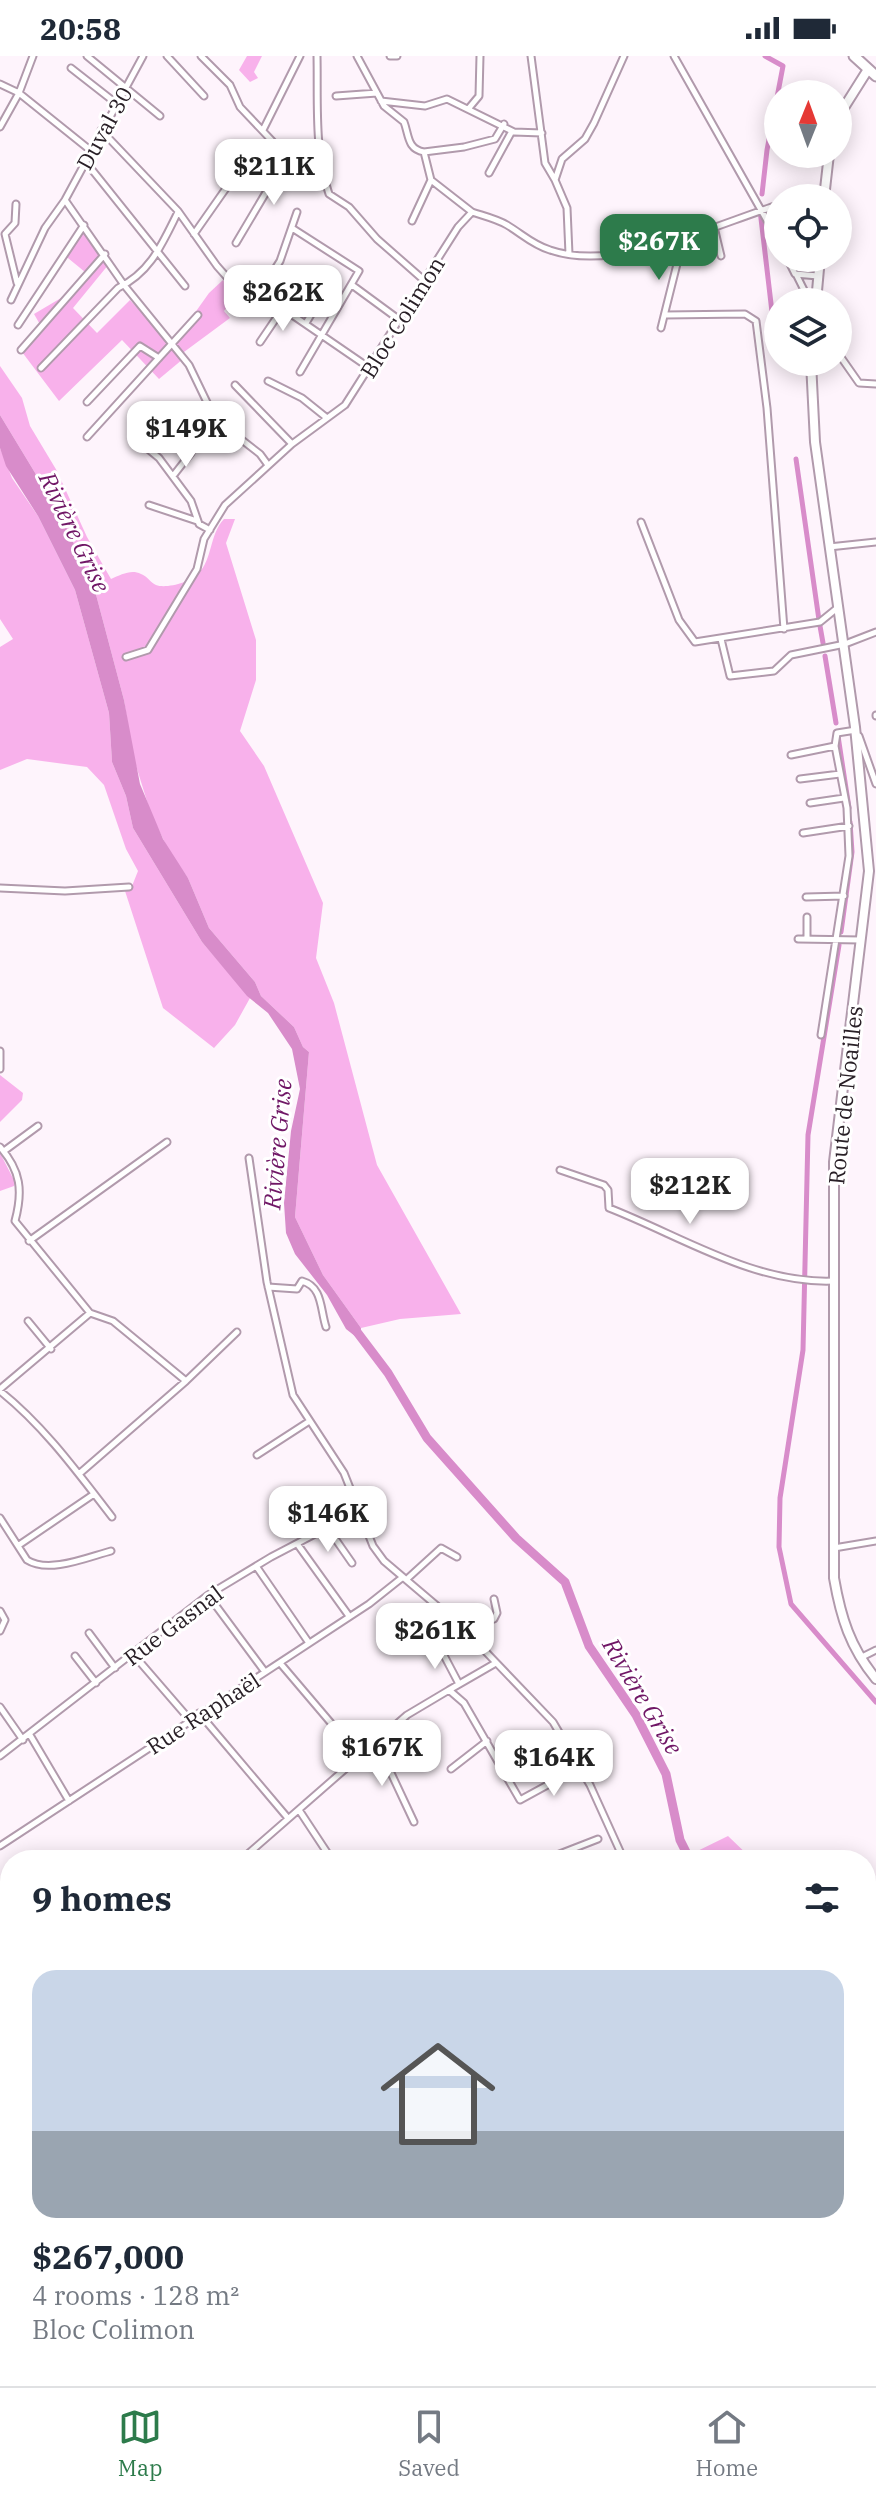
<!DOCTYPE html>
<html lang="en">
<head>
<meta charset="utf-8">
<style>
  body { margin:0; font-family:"IBM Plex Serif",serif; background:#f2f2f3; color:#1f2937; height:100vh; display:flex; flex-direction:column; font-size:30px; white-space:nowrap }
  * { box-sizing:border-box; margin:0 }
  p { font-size:26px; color:#747a83 }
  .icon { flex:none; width:44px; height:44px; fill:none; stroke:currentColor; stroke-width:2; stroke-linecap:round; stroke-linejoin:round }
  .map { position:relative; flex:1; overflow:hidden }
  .panel { position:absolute; left:0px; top:1794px; width:876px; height:536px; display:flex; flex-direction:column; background:#fff; border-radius:32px 32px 0 0; box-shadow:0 4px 20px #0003 }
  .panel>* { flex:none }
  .needle { width:52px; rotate:1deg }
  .tools { position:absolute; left:764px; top:24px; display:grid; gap:16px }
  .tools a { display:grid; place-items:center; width:88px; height:88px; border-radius:50%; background:#fff; box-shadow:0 4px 20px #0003; font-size:40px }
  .price { position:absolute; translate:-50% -68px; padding:0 18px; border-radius:16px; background:#fff; color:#222; font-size:26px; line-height:52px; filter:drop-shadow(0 2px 4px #0008) }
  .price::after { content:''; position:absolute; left:50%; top:48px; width:24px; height:18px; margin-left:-12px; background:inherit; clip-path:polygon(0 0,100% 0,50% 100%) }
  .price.selected { background:#2d7b4b; color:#fff }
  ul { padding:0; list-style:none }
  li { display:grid; align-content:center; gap:16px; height:424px; padding:0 32px }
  li span { display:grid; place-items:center; height:248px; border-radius:24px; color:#555 }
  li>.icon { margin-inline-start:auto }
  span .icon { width:144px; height:144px; fill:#fffc; stroke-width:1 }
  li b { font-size:34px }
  h2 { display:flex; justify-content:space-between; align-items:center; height:96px; padding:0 32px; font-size:34px }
  .status { display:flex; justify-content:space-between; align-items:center; height:56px; padding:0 40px; background:#fff; direction:ltr }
  .status svg { height:22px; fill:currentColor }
  .tab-bar { display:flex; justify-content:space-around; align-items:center; height:112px; border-top:2px solid #e0e1e3; background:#fff; font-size:22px; color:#747a83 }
  .tab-bar a { display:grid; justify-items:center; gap:4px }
  .tab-bar .selected { color:#2d7b4b }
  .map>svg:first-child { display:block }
</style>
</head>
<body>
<div class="status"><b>20:58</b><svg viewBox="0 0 49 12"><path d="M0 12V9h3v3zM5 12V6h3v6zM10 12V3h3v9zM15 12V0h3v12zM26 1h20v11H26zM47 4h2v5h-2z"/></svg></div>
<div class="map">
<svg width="876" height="2330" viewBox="0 0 876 2330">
  <rect width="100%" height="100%" fill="#fef4fc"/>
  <path fill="#f8b1eb" d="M 247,0 L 262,0 L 254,16 L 258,22 L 250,26 L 239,14 Z
    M 82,174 L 109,208 L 73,252 L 97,277 L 130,244 L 172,289 L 209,237 L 223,224 L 236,240 L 224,255 L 230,262 L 184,296 L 183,303 L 159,323 L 122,284 L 59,345 L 22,296 L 42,272 L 34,258 L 61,242 L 85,216 L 63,198 Z
    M 0,310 L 22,342 L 30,370 L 57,415 L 87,481 L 111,523 C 121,519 131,513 141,518 C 147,520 151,527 156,529 C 166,533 191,526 198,518 C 213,503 209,479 224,463 L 235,463 L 226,487 L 256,584 L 256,624 L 240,675 L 264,710 L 323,847 L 316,902 L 334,947 L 377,1109 L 461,1258 L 400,1263 L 361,1272 L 323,1219 L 295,1161 L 309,996 L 303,991 L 294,971 L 261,940 L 255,926 L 209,872 L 188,822 L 169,795 L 151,758 L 133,700 L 124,644 L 94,531 L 60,458 L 0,359 Z
    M 0,392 L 12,422 L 38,460 L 75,534 L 109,657 L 112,706 L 126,740 L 133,772 L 202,886 L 250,942 L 235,969 L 214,992 L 163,952 L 125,835 L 130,835 L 138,815 L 126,793 L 104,729 L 87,711 L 27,703 L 0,714 L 0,591 L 13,583 L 0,563 Z
    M 0,1019 L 23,1037 L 22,1044 L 0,1066 Z
    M 0,1097 L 15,1126 L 14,1130 L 0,1135 Z
    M 728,1780 L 753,1804 L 679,1804 Z
    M 866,1939 L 876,1958 L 876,2330 L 723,2330 L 720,2320 L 866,2320 Z"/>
  <path fill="#d88cca" d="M 0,359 L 60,458 L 94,531 L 124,644 L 140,728 L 163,783 L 188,822 L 209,872 L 255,926 L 261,940 L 294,971 L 303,991 L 309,996 L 295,1161 L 323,1219 L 361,1272 L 360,1284 L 346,1273 L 327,1239 L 295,1198 L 286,1177 L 284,1147 L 291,1075 L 300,1033 L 292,993 L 268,957 L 247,940 L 202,886 L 133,772 L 126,740 L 112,706 L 109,657 L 75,534 L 38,460 L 6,410 L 0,392 Z
    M 866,2265 L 876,2275 L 876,2308 L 866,2301 Z"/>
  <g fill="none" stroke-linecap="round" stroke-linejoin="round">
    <path stroke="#d88cca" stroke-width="5" d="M 762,138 L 767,94 L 783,10 L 765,0
      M 760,154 L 774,273
      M 796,403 L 819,564
      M 820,570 L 823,587
      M 825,600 L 836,667
      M 838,680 L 849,752
      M 841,876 L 852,796 L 850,766
      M 839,889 L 808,1079 L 803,1294 L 780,1442 L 779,1491 L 791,1548 L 876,1646"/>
    <path stroke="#d88cca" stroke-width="9" d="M 354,1272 L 388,1317 L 427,1382 L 516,1482 L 565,1526 L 589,1590 L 636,1659 L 666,1718 L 680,1784 L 690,1804"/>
    <defs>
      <path id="street" d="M 87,0 L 160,60
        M 167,0 L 204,40
        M 201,0 L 230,29 L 240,51 L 294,108
        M 317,0 C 318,45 314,95 329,138 L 349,151 L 377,183 L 426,226
        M 357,0 L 384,50 L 404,66 C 409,79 407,93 424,96 L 431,124 L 472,156
        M 390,0 L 397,0
        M 531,0 L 545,107 L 555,124 L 562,103 L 585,83 L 594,67 L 624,0
        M 674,0 L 778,184
        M 71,12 L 117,48
        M 0,28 L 19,37 L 90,94
        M 336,40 L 377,37
        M 381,45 L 425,50 L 447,43 L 514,76 L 542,77
        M 469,52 L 479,40 L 480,0
        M 0,71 L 19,37 L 33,0
        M 101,74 L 178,155 L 217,210 L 241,237 L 266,241 L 371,313
        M 263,74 L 300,0
        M 424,96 L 464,91 L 495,83 L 504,68
        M 85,105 L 185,230
        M 489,117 L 512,75
        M 555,124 L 567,152 L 569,198
        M 810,142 L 823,140
        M 65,144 L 124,229 L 189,309 L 215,363 L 260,398 L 268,409
        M 16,148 L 15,167 L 5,178 L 17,227
        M 412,165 L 431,124
        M 714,171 L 721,200
        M 292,172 L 359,215 L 300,316
        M 194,178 L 229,128
        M 236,187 L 287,101
        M 787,202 L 795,218 L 818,220
        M 796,218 L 810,246
        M 352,229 L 401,265
        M 259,238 L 280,205 L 297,156
        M 11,244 L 45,172 L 65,144 L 143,0
        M 665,259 L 745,258 L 756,265 L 767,352 L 784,573
        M 306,267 L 330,227
        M 18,269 L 84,169
        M 661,272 L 677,208 L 678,184
        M 260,286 L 283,252
        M 21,294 L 105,198
        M 838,297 L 859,327 L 876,328
        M 41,312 L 118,232 C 151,216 162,188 178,156
        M 268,325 L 302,342 L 327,362
        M 235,329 L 292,388
        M 87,346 L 140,290 L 159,302
        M 87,381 L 198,259
        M 136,383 L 159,402 L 191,445 L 199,468 L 210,474
        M 173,420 L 191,397
        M 149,449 L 197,465
        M 641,466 L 679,564 L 695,586 L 820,566 L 836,553
        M 829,491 L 876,486
        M 721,583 L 730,620 L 774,615 L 791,599 L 845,588 L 876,576
        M 126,601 L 148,594 L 197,513 L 204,483 L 225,449 L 292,388 L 345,349 L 458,171 L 472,156 C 484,160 497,163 507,169 C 522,178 533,189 550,194 C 617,217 714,169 778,149
        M 876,659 L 876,660
        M 859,680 L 876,728
        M 791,699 L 835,690 L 837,677 L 856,674
        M 800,723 L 840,718
        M 810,747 L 844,742
        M 803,777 L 849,770
        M 0,832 L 65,835 L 129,831
        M 806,841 L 844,840
        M 798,883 L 861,884
        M 807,883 L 807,861
        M 821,979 L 849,800 L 847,752 L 835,690
        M 0,995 L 0,1013
        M 0,1091 C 21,1115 23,1135 15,1165 L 90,1257 L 113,1265 L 186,1325
        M 4,1095 L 38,1070
        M 249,1102 L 267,1226 L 293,1339 L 344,1417 L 373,1490 L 384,1505 L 463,1572 L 553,1666 L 590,1729 L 624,1804
        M 560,1114 L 604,1129 L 608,1134 L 609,1152 C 681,1180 754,1228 833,1225
        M 29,1185 L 167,1086
        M 268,1231 L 297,1233 L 302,1225 C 323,1231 320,1253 326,1271
        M 28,1265 L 51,1293
        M 0,1333 L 90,1257
        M 0,1335 C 44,1370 78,1417 112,1461
        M 257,1399 L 308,1366
        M 79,1418 L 186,1325 L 237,1276
        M 0,1462 L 27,1504 C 49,1518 88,1501 111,1495
        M 327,1471 L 352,1507
        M 19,1489 L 94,1438
        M 298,1489 L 349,1560
        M 834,1492 L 876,1485
        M 256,1510 L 309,1587
        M 407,1523 L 441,1492 L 457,1501
        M 208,1539 L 265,1616
        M 0,1555 L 5,1564 L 0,1575
        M 463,1572 L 494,1563 L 497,1557 L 494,1543
        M 89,1577 L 115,1612
        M 438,1588 L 459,1628
        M 133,1598 L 190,1664
        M 75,1600 L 96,1627
        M 860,1602 L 876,1594
        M 280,1607 L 359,1700
        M 449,1634 L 494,1608
        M 0,1651 L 23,1684
        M 199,1657 L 287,1761
        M 30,1679 L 69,1745
        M 376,1685 L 414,1766
        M 0,1700 L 208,1539 L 271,1501 L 357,1456
        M 451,1713 L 487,1685
        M 299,1754 L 332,1804
        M 0,1790 L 369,1548 L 403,1521
        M 241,1804 L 407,1659 L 449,1634 L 464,1647 L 520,1744 L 575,1714
        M 544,1804 L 598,1783
        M 0,1904 L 3,1908
        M 0,2020 L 10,2011
        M 0,2068 L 10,2085
        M 0,2262 L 10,2255
        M 0,2300 L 10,2313
        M 16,2320 L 24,2330
        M 122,2320 L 135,2330
        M 175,2320 L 184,2330
        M 342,2320 L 346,2330
        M 453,2320 L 457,2330
        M 633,2320 L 636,2330
        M 732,2320 L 734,2330
        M 816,2320 L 820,2330
        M 850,2322 L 850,2330
        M 71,2330 L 79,2320
        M 348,2330 L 360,2320
        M 478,2330 L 496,2320
        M 580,2330 L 591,2320"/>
      <path id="secondary" d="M 838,61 L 867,15
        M 824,142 L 829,98
        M 816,246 L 820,202
        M 811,306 L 815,386 L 855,671 L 869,815 L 834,1106 L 834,1522 C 841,1562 850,1591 876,1623"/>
      <path id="primary" d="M 854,0 L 876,20"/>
    </defs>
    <use href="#street" stroke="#b19aac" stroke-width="9"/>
    <use href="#secondary" stroke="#b19aac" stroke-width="12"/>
    <use href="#primary" stroke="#b19aac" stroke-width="13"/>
    <use href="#street" stroke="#fff" stroke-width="5"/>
    <use href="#secondary" stroke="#fff" stroke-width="8"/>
    <use href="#primary" stroke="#fff" stroke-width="9"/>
  </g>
  <g text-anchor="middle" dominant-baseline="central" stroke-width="6" stroke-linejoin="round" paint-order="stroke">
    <g font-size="22" fill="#292027" stroke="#fff">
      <text transform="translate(104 72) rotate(-61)">Duval 30</text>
      <text transform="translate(402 261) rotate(-58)">Bloc Colimon</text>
      <text transform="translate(845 1039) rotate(-84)">Route de Noailles</text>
      <text transform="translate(173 1569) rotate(-37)">Rue Gasnal</text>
      <text transform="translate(203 1657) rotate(-33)">Rue Raphaël</text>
    </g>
    <g font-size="24" font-style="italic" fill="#701766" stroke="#fff">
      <text transform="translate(75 476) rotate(64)">Rivière Grise</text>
      <text transform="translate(277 1088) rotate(-85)">Rivière Grise</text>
      <text transform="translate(643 1640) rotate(59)">Rivière Grise</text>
    </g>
  </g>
</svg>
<div class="tools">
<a><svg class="needle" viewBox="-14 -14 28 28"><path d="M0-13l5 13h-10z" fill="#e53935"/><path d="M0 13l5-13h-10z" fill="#747a83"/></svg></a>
<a><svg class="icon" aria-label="locate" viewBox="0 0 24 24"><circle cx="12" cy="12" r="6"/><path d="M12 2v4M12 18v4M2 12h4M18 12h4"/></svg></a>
<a><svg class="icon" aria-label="layers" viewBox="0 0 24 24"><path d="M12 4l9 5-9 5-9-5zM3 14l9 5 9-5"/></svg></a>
</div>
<b class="price" style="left:274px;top:151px">$211K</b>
<b class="price selected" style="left:659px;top:226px">$267K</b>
<b class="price" style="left:283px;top:277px">$262K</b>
<b class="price" style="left:186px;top:413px">$149K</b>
<b class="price" style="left:690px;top:1170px">$212K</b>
<b class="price" style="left:328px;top:1498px">$146K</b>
<b class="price" style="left:435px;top:1615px">$261K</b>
<b class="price" style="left:382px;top:1732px">$167K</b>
<b class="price" style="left:554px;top:1742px">$164K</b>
<section class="panel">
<h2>9 homes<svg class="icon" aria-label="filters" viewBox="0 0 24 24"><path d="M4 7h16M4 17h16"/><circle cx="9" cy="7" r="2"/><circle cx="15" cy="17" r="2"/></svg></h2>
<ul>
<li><span style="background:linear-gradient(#c9d6e8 65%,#9aa5b1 0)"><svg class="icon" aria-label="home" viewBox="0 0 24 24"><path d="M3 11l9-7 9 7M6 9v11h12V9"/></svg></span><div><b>$267,000</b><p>4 rooms · 128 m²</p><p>Bloc Colimon</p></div></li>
</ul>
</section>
</div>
<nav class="tab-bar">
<a class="selected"><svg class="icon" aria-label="map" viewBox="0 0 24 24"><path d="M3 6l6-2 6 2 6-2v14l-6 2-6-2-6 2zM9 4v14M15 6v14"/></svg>Map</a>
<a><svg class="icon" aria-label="saved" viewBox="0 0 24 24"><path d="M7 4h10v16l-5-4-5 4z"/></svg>Saved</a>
<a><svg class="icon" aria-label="home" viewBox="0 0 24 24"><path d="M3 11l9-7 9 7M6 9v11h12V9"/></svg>Home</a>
</nav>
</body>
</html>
